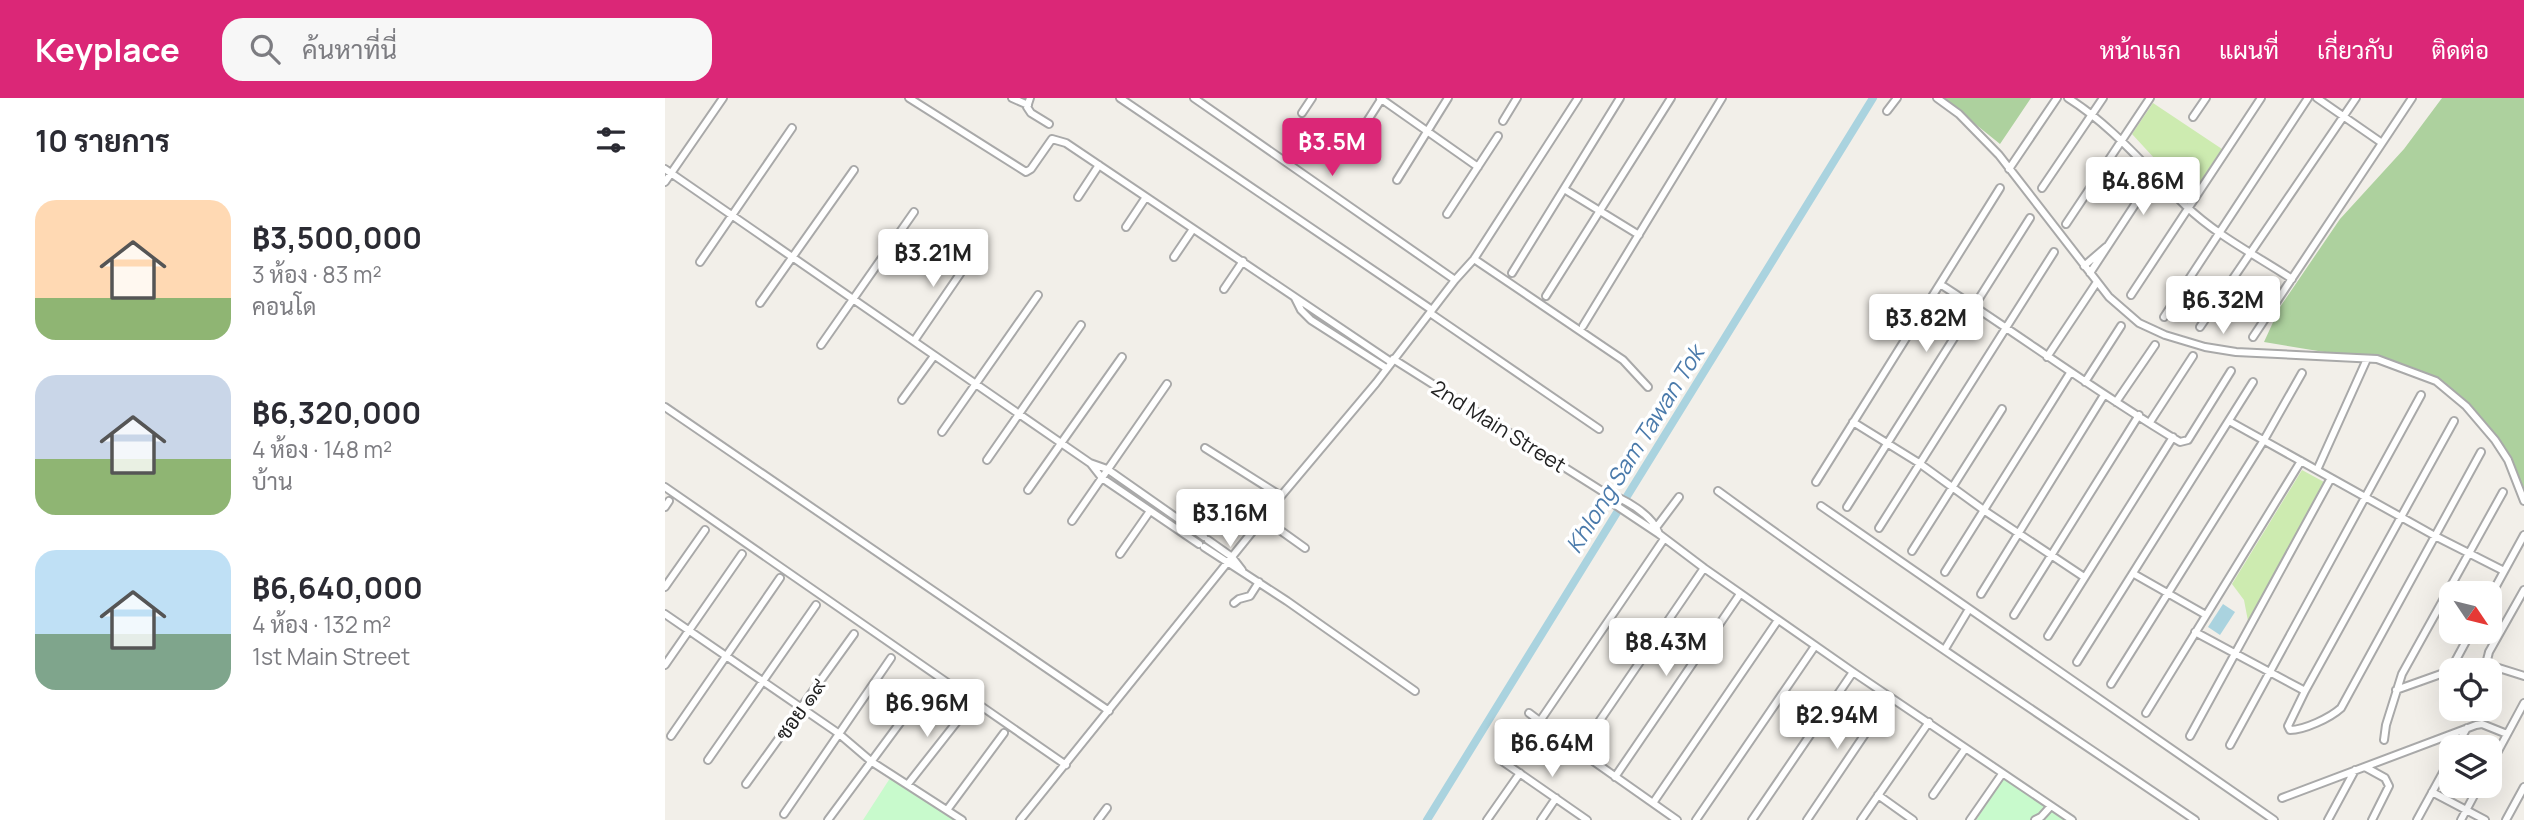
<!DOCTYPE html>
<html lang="th">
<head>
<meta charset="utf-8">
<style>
  body { margin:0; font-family:Manrope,Sarabun,sans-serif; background:#f7f7f7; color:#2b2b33; height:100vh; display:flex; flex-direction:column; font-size:26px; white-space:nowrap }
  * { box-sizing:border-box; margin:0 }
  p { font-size:23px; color:#7c7c81 }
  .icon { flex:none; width:38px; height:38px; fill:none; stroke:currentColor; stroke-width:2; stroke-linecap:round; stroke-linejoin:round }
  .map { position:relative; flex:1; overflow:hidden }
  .panel { display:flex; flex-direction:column; background:#fff; width:665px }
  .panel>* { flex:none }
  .needle { width:46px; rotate:125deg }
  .buttons { position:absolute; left:1774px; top:483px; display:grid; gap:14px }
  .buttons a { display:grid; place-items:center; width:63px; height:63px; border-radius:14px; background:#fff; box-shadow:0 7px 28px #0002; font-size:35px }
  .price { position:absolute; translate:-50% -60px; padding:0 16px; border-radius:7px; background:#fff; color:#222; font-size:23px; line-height:46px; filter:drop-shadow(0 2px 4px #0008) }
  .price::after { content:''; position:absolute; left:50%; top:42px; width:21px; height:16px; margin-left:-10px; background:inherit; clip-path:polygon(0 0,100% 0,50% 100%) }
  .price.active { background:#db2777; color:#fff }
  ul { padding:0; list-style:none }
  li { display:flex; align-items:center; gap:21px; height:175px; padding:0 35px }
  li span { display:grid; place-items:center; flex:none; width:196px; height:140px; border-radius:21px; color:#555 }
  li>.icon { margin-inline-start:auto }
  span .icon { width:84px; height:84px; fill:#fffc; stroke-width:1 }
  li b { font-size:30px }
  h2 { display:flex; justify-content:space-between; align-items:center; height:84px; padding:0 35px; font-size:30px }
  header { display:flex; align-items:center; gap:42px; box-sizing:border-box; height:98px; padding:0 35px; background:#db2777; color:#fff }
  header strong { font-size:33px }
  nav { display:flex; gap:38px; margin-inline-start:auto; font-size:24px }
  .search { width:490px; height:63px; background:#f7f7f7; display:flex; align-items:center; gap:18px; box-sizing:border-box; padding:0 24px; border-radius:21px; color:#7c7c81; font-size:26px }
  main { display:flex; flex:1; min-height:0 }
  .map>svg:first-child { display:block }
</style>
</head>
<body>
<header>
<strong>Keyplace</strong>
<div class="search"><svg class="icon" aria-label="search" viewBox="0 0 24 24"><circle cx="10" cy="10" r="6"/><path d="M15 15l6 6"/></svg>ค้นหาที่นี่</div>
<nav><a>หน้าแรก</a><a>แผนที่</a><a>เกี่ยวกับ</a><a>ติดต่อ</a></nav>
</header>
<main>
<section class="panel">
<h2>10 รายการ<svg class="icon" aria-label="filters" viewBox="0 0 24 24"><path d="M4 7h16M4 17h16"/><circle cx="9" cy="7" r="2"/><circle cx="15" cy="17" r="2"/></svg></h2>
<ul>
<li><span style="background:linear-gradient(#ffd9b3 70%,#8fb573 0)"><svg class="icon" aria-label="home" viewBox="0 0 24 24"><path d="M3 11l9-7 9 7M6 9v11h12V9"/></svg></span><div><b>฿3,500,000</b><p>3 ห้อง · 83 m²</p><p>คอนโด</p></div></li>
<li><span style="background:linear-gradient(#c9d6e8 60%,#8fb573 0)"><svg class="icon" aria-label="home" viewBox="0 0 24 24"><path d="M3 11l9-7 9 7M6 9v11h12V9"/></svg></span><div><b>฿6,320,000</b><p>4 ห้อง · 148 m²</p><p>บ้าน</p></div></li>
<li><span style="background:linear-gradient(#bfe0f5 60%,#7fa58c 0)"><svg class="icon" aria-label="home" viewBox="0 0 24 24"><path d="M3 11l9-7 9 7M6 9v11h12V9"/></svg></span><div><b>฿6,640,000</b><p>4 ห้อง · 132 m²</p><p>1st Main Street</p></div></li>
</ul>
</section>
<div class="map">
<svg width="1859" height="722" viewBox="0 0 1859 722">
  <rect width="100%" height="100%" fill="#f2efe9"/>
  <path fill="#cdebb0" d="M 1488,5 L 1557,51 L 1525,99 L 1467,36 Z
    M 1637,372 L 1659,384 L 1583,523 L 1579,502 L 1567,486 Z"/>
  <path fill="#add19e" d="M 1278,0 L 1366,0 L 1335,46 Z
    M 1777,0 L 1859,0 L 1859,403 L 1843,362 L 1801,308 L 1771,283 L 1702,261 L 1599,244 L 1615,209 L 1675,121 L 1739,51 Z"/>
  <path fill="#c8facc" d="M 229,674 L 298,722 L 198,722 Z
    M 1341,677 L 1407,722 L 1311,722 Z"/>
  <path fill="#aad3df" d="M 1558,506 L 1570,514 L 1555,537 L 1543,529 Z"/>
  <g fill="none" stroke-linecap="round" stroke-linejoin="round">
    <path stroke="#aad3df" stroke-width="8" d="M 762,722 L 1208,0"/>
    <defs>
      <path id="minor" d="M 244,0 L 361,74 L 366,71 L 387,41 L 401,45 L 726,264
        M 347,0 L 363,7
        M 365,0 L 362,9 L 366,15 L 384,26
        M 455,0 L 767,212
        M 529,0 L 790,182
        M 715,0 L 813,69
        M 1272,0 L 1294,16 L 1334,57 L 1444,199 L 1474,225 L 1500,237 L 1540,249 L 1571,254 L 1712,261 L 1771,283 L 1801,308 L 1830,342 L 1843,362 L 1859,403
        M 1403,0 C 1449,29 1482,71 1521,108 C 1551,137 1592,158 1627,181
        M 1652,0 L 1717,45
        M 1222,13 L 1232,0
        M 637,15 L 647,0
        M 1528,19 L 1541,0
        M 838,23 L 852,0
        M 685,50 L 717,0
        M 0,71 L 396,345 L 425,365 L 442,371 L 539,439
        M 1344,71 L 1392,0
        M 732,82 L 783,0
        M 0,84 L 58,0
        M 1377,90 L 1438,0
        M 899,91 L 974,137
        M 413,99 L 434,67
        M 782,116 L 833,38
        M 1401,126 L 1485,0
        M 461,129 L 481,99
        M 509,159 L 528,131
        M 809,161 L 958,262 L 983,289
        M 35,164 L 127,30
        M 1419,168 L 1441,149
        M 847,175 L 955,0
        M 1425,175 L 1490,76
        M 1275,186 C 1356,238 1432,295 1515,344 L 1523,342 L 1566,273
        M 559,191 L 578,163
        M 1466,197 L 1596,0
        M 881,198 L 1006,0
        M 630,200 L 636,212 L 646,222 L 721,270
        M 95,205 L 189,72
        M 765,215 L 934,331
        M 1499,219 L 1643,0
        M 918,228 L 1057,0
        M 1535,229 L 1691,0
        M 1588,239 L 1747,0
        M 249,243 L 310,154
        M 156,247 L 249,114
        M 1382,259 L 1432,184
        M 728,261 L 940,395 C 959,400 988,417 994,436
        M 1420,284 L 1456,228
        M 237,302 L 269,258
        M 1451,304 L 1490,247
        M 0,309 L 444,613
        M 1564,323 L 1770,438 L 1839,473
        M 1789,323 L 1640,593 L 1623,628 L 1625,632 C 1639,632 1665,620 1676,610 L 1816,354
        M 1188,324 L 1254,365 L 1320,413 L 1419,479
        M 1485,324 L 1528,258
        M 277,334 L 373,197
        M 540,350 L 616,398
        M 322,362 L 416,227
        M 426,366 L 437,380 L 534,446
        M 1652,372 L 1702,261
        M 1151,384 L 1335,90
        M 0,389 L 401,667
        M 363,392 L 457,259
        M 1053,393 C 1209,507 1370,613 1530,722
        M 940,395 L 949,406 L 994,436 L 1039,470 L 1188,574 L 1407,722
        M 1156,408 L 1609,722
        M 0,409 L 4,403
        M 1182,409 L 1365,120
        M 598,420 L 640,450
        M 407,423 L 502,286
        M 1214,430 L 1389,154
        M 990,431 L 1014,399
        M 543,442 L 567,459 L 577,472
        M 539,449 L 622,503 L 750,593
        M 1247,453 L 1337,311
        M 455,456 L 485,413
        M 1280,474 L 1405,275
        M 1469,476 L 1541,517
        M 0,489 L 40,432
        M 1859,492 L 1824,554 L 1821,566 L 1859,578
        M 1316,496 L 1439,297
        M 1825,499 L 1859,437
        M 569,505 L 574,501 L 585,498 L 594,484
        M 0,516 L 173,635 L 207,664 L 297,722
        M 1349,517 L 1474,317
        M 1530,534 L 1640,593
        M 1383,538 L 1508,339
        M 1280,551 L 1304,511
        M 1412,564 L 1588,284
        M 0,567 L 77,456
        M 1786,571 L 1806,534
        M 1446,586 L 1599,342 L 1637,275
        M 1731,592 L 1804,566
        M 864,615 L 914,653 L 1012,722
        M 1481,615 L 1636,363
        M 875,623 L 999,441
        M 6,638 L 115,480
        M 1525,638 L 1666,380
        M 1719,642 L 1721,627 L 1737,576 L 1838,394
        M 1565,647 L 1756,297
        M 1791,649 L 1802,630
        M 914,653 L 1039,470
        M 43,662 L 151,507
        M 837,663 L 922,722
        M 1825,668 L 1859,605
        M 1700,669 L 1720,680 L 1724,688 L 1707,722
        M 950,679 L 1075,496
        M 81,686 L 189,536
        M 243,686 L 302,611
        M 1767,694 L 1820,722
        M 1213,697 L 1248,722
        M 1268,697 L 1300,651
        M 1617,700 L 1811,627 L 1817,626 L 1842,636
        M 988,705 L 1113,522
        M 282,712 L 339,635
        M 119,716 L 226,560
        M 163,722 L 263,587
        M 355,722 L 616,398 L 711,285 L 790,182 L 809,161 L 913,0
        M 433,722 L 442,710
        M 822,722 L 855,675
        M 876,722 L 891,700
        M 1031,722 L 1150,548
        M 1087,722 L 1188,574
        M 1142,722 L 1225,599
        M 1196,722 L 1264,624
        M 1305,722 L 1337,676
        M 1370,722 L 1376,719 L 1386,708
        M 1663,722 L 1690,672
        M 1752,722 L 1787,658
        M 1796,722 L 1814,688
        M 1841,722 L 1859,689"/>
    </defs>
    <use href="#minor" stroke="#a9a9a9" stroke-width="10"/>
    <use href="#minor" stroke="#fff" stroke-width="6"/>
  </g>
  <g text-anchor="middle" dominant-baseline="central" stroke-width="7" stroke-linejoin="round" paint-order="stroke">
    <g font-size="21" fill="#222" stroke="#fff">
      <text transform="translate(834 328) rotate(32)">2nd Main Street</text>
      <text transform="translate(135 611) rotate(-55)">ซอย ๑๙</text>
    </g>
    <g font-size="23" font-style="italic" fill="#4a7aab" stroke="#fff">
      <text transform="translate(969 351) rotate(-58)">Khlong Sam Tawan Tok</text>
    </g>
  </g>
</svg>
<div class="buttons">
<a><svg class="needle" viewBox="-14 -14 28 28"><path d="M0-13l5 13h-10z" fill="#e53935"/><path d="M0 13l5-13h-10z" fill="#7c7c81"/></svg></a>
<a><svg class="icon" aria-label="locate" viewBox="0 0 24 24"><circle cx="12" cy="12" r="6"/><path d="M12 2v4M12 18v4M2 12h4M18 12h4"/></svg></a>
<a><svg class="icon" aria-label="layers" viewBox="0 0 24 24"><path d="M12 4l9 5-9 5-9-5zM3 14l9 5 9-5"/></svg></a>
</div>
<b class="price active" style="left:667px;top:80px">฿3.5M</b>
<b class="price" style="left:1478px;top:119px">฿4.86M</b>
<b class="price" style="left:268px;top:191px">฿3.21M</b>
<b class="price" style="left:1558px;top:238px">฿6.32M</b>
<b class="price" style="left:1261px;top:256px">฿3.82M</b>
<b class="price" style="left:565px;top:451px">฿3.16M</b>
<b class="price" style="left:1001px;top:580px">฿8.43M</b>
<b class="price" style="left:262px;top:641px">฿6.96M</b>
<b class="price" style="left:1172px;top:653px">฿2.94M</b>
<b class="price" style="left:887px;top:681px">฿6.64M</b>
</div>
</main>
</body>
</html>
